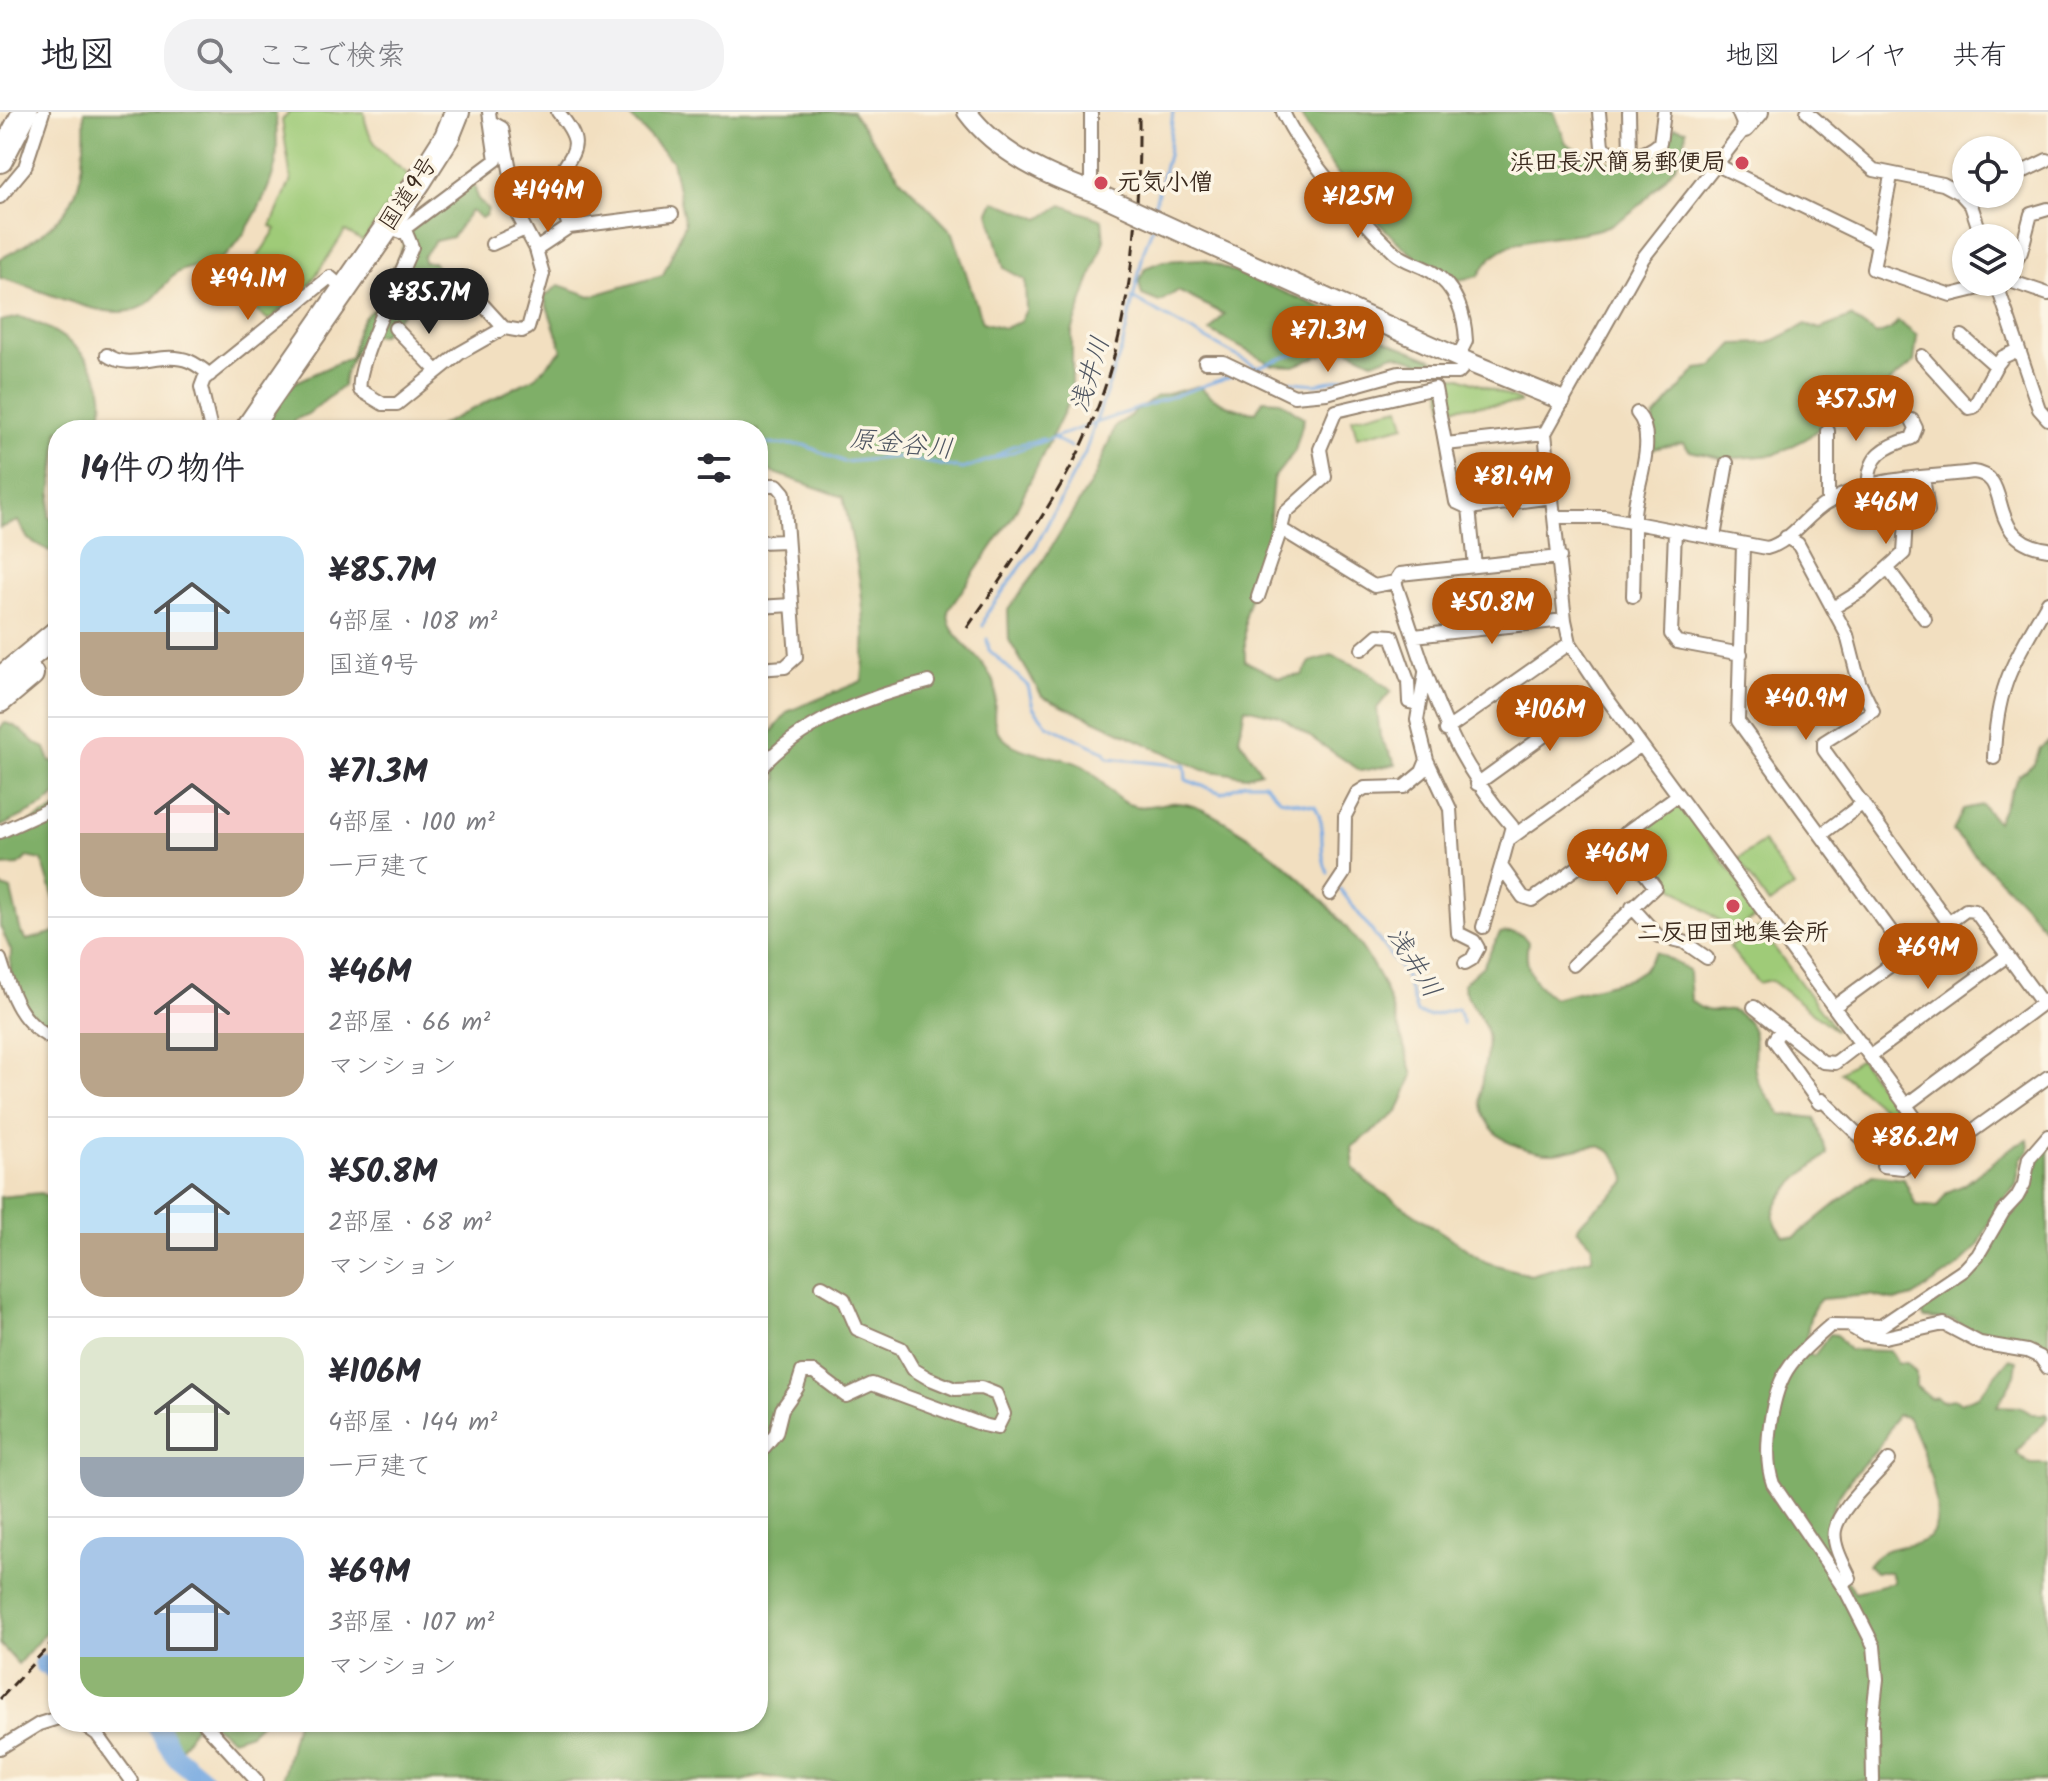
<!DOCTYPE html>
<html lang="ja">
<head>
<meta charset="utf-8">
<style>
  body { margin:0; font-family:Kalam,"Klee One",sans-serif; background:#f2f2f3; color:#2b2b33; height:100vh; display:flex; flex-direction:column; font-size:30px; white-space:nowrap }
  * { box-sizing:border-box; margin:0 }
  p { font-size:26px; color:#7c7c81 }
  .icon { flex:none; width:44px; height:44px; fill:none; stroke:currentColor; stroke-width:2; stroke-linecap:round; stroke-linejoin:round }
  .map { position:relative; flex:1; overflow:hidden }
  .side { position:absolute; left:48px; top:308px; width:720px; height:1312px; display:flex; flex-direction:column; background:#fff; border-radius:32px; box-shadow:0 2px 6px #0004 }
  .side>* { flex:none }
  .tools { position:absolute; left:1952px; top:24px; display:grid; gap:16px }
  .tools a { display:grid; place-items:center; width:72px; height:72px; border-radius:50%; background:#fff; box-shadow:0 2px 6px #0004; font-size:40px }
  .price { position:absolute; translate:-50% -68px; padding:0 18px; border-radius:28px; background:#b45309; color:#fff; font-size:26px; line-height:52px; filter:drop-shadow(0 2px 4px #0008) }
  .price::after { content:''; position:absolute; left:50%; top:48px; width:24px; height:18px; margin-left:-12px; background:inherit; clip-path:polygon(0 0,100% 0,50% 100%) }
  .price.selected { background:#222; color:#fff }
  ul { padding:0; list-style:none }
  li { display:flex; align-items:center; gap:24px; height:200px; padding:0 32px }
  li+li { border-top:2px solid #e1e1e2 }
  li span { display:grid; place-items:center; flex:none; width:224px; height:160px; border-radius:24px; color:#555 }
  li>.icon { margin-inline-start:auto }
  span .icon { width:96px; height:96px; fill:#fffc; stroke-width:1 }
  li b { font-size:34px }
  h2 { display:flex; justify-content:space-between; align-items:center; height:96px; padding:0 32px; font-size:34px }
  header { display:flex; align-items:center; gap:48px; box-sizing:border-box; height:112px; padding:0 40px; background:#fff; border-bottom:2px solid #e1e1e2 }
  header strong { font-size:38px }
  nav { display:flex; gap:44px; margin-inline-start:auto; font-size:28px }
  .search { width:560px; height:72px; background:#f2f2f3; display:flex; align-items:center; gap:20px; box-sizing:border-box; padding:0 28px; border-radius:32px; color:#7c7c81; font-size:30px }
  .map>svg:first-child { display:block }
</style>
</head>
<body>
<header>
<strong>地図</strong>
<div class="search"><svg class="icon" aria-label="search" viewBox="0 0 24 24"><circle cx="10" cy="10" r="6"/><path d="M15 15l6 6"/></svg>ここで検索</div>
<nav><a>地図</a><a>レイヤ</a><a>共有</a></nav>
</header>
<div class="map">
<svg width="2048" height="1669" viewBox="0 0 2048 1669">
  <rect width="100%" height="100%" fill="#fcf5e5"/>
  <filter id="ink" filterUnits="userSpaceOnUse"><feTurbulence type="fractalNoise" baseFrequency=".0125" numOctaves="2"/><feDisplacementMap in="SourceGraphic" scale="16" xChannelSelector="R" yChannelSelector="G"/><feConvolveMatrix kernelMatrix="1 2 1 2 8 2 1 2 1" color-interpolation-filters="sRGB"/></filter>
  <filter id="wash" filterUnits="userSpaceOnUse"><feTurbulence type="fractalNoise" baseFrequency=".006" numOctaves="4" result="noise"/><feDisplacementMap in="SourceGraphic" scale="32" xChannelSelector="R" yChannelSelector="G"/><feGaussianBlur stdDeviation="1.8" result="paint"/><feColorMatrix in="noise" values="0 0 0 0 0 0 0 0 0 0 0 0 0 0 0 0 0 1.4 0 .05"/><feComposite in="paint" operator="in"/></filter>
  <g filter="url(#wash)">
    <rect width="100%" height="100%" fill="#f2dfc0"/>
    <path fill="#9fcb78" stroke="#6d7a4b" stroke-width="2" d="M 290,0 L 364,0 C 366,30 386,45 409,63 L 363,129 L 345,119 L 310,172 L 269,208 L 233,182 L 276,117 L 271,114 L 291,68 L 282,8 Z
      M 1461,265 L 1520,289 L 1520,291 L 1444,296 L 1439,266 Z
      M 1400,295 L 1405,313 L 1357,325 L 1352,306 Z
      M 1677,688 L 1763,801 L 1733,819 L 1637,748 L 1619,728 Z
      M 1763,730 L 1794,775 L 1769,792 L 1738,747 Z
      M 1760,816 L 1836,919 L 1771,868 L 1758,871 L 1729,835 Z
      M 1860,947 L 1913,1021 L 1840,960 Z"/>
    <path fill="#7faf68" stroke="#5d6c43" stroke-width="2" fill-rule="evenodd" d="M 84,0 L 276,0 C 276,16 278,34 276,49 C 271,77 243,134 218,149 C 206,156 188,153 177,161 C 162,171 157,193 130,199 C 95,206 36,174 0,166 L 0,147 C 74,108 87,83 84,0 Z
      M 626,0 L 852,0 L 902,68 L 953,121 L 982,210 L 1004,216 L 1020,210 L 1026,198 L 1025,168 L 1004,156 L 989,100 L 994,89 L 1040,107 L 1062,93 L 1102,108 L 1104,128 L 1072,220 L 1072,283 L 1013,404 L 948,499 C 948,527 973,535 986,557 C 989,562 994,568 995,573 C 998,588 989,607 999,621 C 1017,646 1058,640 1083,654 C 1101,664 1110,685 1128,692 C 1143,698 1155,692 1170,691 C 1192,689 1214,703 1232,714 C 1287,747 1354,812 1382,871 C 1395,899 1403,932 1413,963 L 1398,1000 L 1352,1035 L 1354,1056 L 1367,1070 L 1486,1150 L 1530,1163 L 1592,1146 L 1592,1133 L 1577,1117 C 1584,1102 1613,1085 1626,1070 C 1626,1057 1612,1035 1597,1034 C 1583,1033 1568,1040 1554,1041 C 1537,1042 1509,1034 1497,1022 C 1463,988 1492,958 1487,922 C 1484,903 1466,891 1463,872 L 1483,854 L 1500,821 C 1512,819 1521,819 1528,830 C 1523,856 1533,871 1553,886 L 1629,867 L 1643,858 L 1656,840 L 1689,858 L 1691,889 C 1715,910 1724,889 1741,903 C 1765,923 1748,943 1757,966 C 1761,978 1774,991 1781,1002 L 1815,1006 L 1827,1042 C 1811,1057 1778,1079 1774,1101 C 1772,1109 1780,1118 1784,1124 L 1795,1125 L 1872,1063 L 1904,1067 L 1916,1093 L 1937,1095 L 1947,1080 L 1964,1073 L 2012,1035 L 2028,1028 L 2029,1039 L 2021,1046 L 2016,1073 L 1997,1095 L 1977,1136 L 1957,1155 L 1913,1185 L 1896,1189 L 1870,1183 L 1821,1187 C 1807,1199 1805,1227 1809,1243 L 1814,1244 L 1830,1222 L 1837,1223 L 1849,1238 L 1890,1239 L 1898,1251 L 1907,1251 L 1916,1261 L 1916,1274 L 1931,1287 L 1937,1285 L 1942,1289 L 1954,1287 L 1960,1291 L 1978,1284 L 2009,1247 L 2017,1249 L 2015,1263 L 1997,1294 L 2020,1295 L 2032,1302 L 2047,1302 L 2048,1306 L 2016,1340 L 2030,1352 L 2048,1352 L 2048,1669 L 795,1669 L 763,1664 L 741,1669 L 282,1669 L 296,1610 L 758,1610 L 758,688 L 778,667 L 764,629 L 789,599 L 862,569 C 870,505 857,447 843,385 L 758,355 L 758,318 L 431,318 L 536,265 L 562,238 L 544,185 L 559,173 L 591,184 L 663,163 L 685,112 L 672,49 ZM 1897,1303 L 1907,1305 C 1919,1324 1951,1408 1929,1425 C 1910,1440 1887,1427 1868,1453 L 1875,1460 L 1891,1460 L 1894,1470 L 1855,1480 C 1807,1425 1827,1388 1874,1341 C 1883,1331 1890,1315 1897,1303 Z
      M 1299,0 L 1554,0 L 1566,31 L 1593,47 L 1642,54 L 1663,40 L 1675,15 L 1686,18 C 1685,41 1676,55 1660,72 C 1646,87 1631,103 1612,112 C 1570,133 1501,112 1479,164 L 1453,169 C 1435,143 1426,155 1409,140 C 1366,102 1325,51 1299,0 Z
      M 469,73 L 475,75 L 477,86 L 488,98 L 486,103 L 481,106 L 471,99 L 452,125 L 435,129 L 423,145 L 424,150 L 433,150 L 439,158 L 438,170 L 425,177 L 382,223 L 362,224 C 356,242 344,255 343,274 L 308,302 L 294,308 L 290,318 L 260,318 L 293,271 L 351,245 C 356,223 357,205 379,194 L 409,119 Z
      M 1202,147 L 1350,207 L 1352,225 L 1364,228 L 1377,225 L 1444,252 L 1438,256 L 1394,242 L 1374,250 L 1350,238 L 1334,238 L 1294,254 L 1273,253 L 1210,219 L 1224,202 L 1178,179 L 1159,190 L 1142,183 L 1139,170 L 1145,156 L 1163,149 Z
      M 20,205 C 69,219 119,261 97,318 L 58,318 C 58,348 51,374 49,404 L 58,415 L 58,436 L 49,439 L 28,427 L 18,409 L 0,416 L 0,209 Z
      M 1851,205 L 1876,223 L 1890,218 L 1898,209 L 1917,224 L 1914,250 L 1892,268 L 1870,295 L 1833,305 L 1806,327 L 1774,343 L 1724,347 L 1690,339 L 1683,331 L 1652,337 L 1654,306 L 1697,257 L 1713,255 L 1734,232 L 1769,231 L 1806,212 L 1820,217 Z
      M 1198,274 C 1217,290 1231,298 1256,300 L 1263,288 L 1280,289 L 1304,306 L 1295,339 L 1273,367 L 1268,425 L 1245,503 L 1245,549 L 1279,566 L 1302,563 L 1310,550 L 1332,543 L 1366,558 L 1391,579 L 1377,596 L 1380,625 L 1396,652 L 1361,659 L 1279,604 L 1245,596 L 1239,626 L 1261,660 L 1246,664 L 1203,658 L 1042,584 L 1009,528 L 1008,498 L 1039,455 L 1095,364 L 1115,315 L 1155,285 Z
      M 5,611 C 22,613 28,630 45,636 L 50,649 L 58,650 L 58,681 L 43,694 L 0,715 L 0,616 Z
      M 2048,630 L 2048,822 C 2021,783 1983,755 1953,719 L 1963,697 L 1982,693 L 1997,710 L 2019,663 L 2034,652 L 2040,636 Z
      M 58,696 L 58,799 L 42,748 L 27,745 L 19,753 L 0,754 L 0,725 Z
      M 0,774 L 11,778 L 21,821 L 27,828 L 58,819 L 58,922 L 29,903 L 15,887 L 10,864 L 11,839 L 0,814 Z
      M 2048,1037 L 2048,1246 L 2036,1234 L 1986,1227 L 1953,1208 L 1924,1206 L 1920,1195 L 1969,1161 L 1988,1140 L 2008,1106 L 2025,1087 L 2038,1050 Z
      M 41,1081 L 58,1091 L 58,1515 L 46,1520 L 18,1552 L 0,1532 L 0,1085 Z
      M 158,1610 L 198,1610 L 177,1642 Z
      M 209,1610 L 262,1610 L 250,1621 L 232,1627 Z"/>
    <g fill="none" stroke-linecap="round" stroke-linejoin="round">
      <path stroke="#75a8e1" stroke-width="3" d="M 1153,99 L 1168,43 L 1173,0
        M 1132,186 L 1282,269 L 1316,272 L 1378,258
        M 1251,257 L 1333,229
        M 1055,327 L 1071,335
        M 758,332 L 804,333 L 844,350 L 899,345 L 963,357 L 1237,262
        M 995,345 L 1012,334 L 1043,327
        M 983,514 L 987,501 L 1036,434 L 1085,341 L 1123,232 L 1144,138 L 1153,114
        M 987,527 L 989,538 L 1028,574 L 1033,595 L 1047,613 L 1104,639 L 1108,646 L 1185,654 L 1186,668 L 1222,681 L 1245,671 L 1264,671 L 1280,687 L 1315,694 C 1327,713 1317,739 1328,761
        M 1340,777 L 1405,863 L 1417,901 L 1429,904 L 1458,897 L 1463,912"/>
      <path stroke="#75a8e1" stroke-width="20" d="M 44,1552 L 58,1559
        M 154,1610 L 175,1644 L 205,1669"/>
    </g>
  </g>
  <g filter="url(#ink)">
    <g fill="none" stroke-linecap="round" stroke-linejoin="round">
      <defs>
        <path id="street" d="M 558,0 C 586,35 575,36 555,70 L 569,115
          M 1283,0 C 1302,43 1360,107 1394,140 C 1405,150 1419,152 1432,160 C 1456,174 1465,203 1466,229 L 1458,245
          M 1599,0 L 1602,35 C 1621,48 1643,46 1660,31 L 1664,0
          M 1629,0 L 1630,44
          M 1738,0 L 1745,16 L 1643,146 L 1545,321 L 1565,508 L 1570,531 L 1603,581 L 1938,1037 L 1947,1037 L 2048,965
          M 1807,0 L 1874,58 L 1943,72 L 1960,81 L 1971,93 L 1982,126
          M 491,10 L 502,16 L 512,68 L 511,90 L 536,137 L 543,162 L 528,216 L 522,219 L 504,216
          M 1715,52 L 1876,130
          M 1891,64 L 1873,157 L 1951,183 L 1996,172
          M 2010,66 L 2047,48
          M 1091,80 L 1091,0
          M 0,85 L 25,55 L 43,0
          M 405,118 L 412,135 C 401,164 355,253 360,278 L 383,292 L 397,292 L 460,241 L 504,216 L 472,181
          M 400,120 L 496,48 L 489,0
          M 492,132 L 525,117
          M 536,137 L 569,115 L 672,102
          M 2010,158 L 2021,140 L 2031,102 L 2048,97
          M 2010,169 L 2048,182
          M 1996,170 L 2039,297 L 2048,307
          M 395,216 L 436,258
          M 1962,224 L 1996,254
          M 107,243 C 131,260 162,238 189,249 C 196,252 204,258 210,263
          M 1922,244 L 1969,296 L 1974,295 L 1996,254 L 2003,245 L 2018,238
          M 1205,250 L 1223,250 L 1294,284 L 1327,281 L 1399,261 L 1458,261 L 1468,250
          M 211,318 L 201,275 L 204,267 L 330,165 L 344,177
          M 1828,319 L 1828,390
          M 1446,332 L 1545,321
          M 758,373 L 777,373 L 784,381 L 796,545 L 785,555 L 758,557
          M 1869,374 C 1867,343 1886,334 1912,326 L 1916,316 L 1912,308
          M 1469,396 L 1475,454
          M 1555,405 L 1604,405 L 1767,436 C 1791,430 1806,403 1827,391 C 1875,363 1921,367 1973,360 C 2016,363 1981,428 2048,437
          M 1675,419 L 1671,522 L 1677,530 L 1741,542
          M 1714,425 L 1727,351
          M 1786,425 L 1798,432 L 1847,523 L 1859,570 L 1873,599 L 1824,630 L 1824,638 L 1948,810
          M 758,430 L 787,429
          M 1743,432 L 1738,609 L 1906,840
          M 1560,445 L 1400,462 L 1395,470 C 1428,564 1444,637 1512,714 L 1501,754 L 1523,785 L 1532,788 L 1678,683
          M 1888,457 L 1925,507
          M 1395,470 L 1374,474 L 1281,417 L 1285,401 L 1325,365 L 1320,337 L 1336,299 L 1435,276 L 1456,390 L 1469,396 L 1552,385
          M 1633,484 C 1634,457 1634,430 1634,403 C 1635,374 1659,326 1637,301
          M 1258,485 L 1281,417
          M 758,495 L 792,493
          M 1833,496 L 1864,477 L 1904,441 L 1906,408 L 1928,399 L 1923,365
          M 1414,524 L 1565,508
          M 1362,537 L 1378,523 L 1392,524 L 1408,569 L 1409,590 L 1418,592
          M 1446,618 L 1570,531
          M 1994,646 C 1996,574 2013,551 2048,490
          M 1427,648 L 1450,697 L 1458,821 L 1474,829 L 1478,836 L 1472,847 L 1465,851
          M 758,659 C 798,611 868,584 928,570
          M 1477,672 L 1603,581
          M 0,720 L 48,698 L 58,687
          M 1821,723 L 1863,691
          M 1508,728 L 1641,633
          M 1330,782 L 1344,761 L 1345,704 L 1357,681 L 1365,676 L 1404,675 L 1422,660 L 1427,648 L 1417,608 L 1425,561
          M 1632,795 L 1658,824 L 1684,830 L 1707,846
          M 1483,815 L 1501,754
          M 0,847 C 11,882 20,914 58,929
          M 1573,853 L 1655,775 L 1618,726
          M 1835,894 L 1966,798 L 1975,799 L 2042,891
          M 1754,895 L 1823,950 L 1835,951 L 1861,931
          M 1781,918 L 1774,928 L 1819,991 L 1822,988 L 1891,1054
          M 1870,944 L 2007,844
          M 1906,993 L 2048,887
          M 1883,1054 L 1903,1056 L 1933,1031
          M 1853,1216 L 1863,1222 L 1885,1225 L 1944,1212 L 1980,1231 L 2027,1239 L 2040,1245 L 2048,1256
          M 758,1343 L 776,1321 L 782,1297 L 797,1276 L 802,1260 L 814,1260 L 846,1284 L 872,1272 L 983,1313 L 997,1316 L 1004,1302 L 996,1282 L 981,1276 L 955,1277 L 928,1266 L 913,1257 L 901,1236 L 857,1217 L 844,1187 L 822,1174
          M 1841,1472 L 1850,1466 C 1844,1453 1832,1433 1835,1418 C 1840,1394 1873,1367 1889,1348
          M 80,1610 L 97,1622 L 131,1669
          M 203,1610 L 257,1669
          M 0,1636 L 39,1612 L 58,1606
          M 1873,1669 L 1872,1611 L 1877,1567 L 1874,1534 L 1847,1481 L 1773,1372 C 1762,1342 1771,1278 1791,1252 C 1802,1238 1817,1225 1831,1213 L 1881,1214 L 1964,1158 L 1978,1143 L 2003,1100 L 2017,1085 L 2024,1072 L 2029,1046 L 2048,1024"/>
        <path id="secondary" d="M 967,0 C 998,42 1048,64 1096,81
          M 1745,16 L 1759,0
          M 1196,127 L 1468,250 L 1561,288"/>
        <path id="highway" d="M 0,48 L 25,0
          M 247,318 L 419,69 L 447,25 L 457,0
          M 0,568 L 58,520
          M 0,588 L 31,562"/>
      </defs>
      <use href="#street" stroke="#96846f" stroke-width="16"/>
      <use href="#secondary" stroke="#96846f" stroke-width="22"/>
      <use href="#highway" stroke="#96846f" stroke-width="28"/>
      <use href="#street" stroke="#fff" stroke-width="12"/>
      <use href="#secondary" stroke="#fff" stroke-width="18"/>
      <use href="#highway" stroke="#fff" stroke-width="24"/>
      <path stroke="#3b2a1e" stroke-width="3" stroke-dasharray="12 6" stroke-linecap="butt" d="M 967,516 C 1004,462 1042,409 1073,351 C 1129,245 1140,119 1139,0
        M 0,1587 L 58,1524"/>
      <defs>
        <path id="secondary-bridge" d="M 1096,81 L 1196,127"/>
      </defs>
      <use href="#secondary-bridge" stroke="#96846f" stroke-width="22" stroke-linecap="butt"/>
      <use href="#secondary-bridge" stroke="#fff" stroke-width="18"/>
    </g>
  </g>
  <g fill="#d1495b" stroke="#fcf5e5" stroke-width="3">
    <circle cx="1742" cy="51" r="8"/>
    <circle cx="1101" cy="71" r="8"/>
    <circle cx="1733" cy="794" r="8"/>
  </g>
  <g text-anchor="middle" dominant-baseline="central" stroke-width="7" stroke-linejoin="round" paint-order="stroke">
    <g font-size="24" font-weight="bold" fill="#3b2a1e" stroke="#fcf5e5" text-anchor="end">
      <text x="1726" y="51">浜田長沢簡易郵便局</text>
      <text x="1117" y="71" text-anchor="start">元気小僧</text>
      <text x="1733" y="821" text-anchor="middle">二反田団地集会所</text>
    </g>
    <g font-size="24" fill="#3b2a1e" stroke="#fcf5e5">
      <text transform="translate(409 82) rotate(-56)">国道9号</text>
    </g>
    <g font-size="26" font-style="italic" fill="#4f5662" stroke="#fcf5e5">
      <text transform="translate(1091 263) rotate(-73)">浅井川</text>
      <text transform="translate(901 333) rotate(6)">原金谷川</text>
      <text transform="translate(1413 851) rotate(58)">浅井川</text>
    </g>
  </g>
</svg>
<div class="tools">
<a><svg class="icon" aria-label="locate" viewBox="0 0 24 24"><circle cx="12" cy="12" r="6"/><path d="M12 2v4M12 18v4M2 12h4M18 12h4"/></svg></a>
<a><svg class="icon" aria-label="layers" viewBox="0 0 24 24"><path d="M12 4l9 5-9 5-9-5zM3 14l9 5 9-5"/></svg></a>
</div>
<b class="price" style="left:548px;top:122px">¥144M</b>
<b class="price" style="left:1358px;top:128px">¥125M</b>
<b class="price" style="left:248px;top:210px">¥94.1M</b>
<b class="price selected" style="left:429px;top:224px">¥85.7M</b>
<b class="price" style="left:1328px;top:262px">¥71.3M</b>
<b class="price" style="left:1856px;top:331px">¥57.5M</b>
<b class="price" style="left:1513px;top:408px">¥81.4M</b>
<b class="price" style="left:1886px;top:434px">¥46M</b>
<b class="price" style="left:1492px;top:534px">¥50.8M</b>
<b class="price" style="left:1806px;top:630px">¥40.9M</b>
<b class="price" style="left:1550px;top:641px">¥106M</b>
<b class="price" style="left:1617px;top:785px">¥46M</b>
<b class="price" style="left:1928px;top:879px">¥69M</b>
<b class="price" style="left:1915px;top:1069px">¥86.2M</b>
<section class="side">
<h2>14件の物件<svg class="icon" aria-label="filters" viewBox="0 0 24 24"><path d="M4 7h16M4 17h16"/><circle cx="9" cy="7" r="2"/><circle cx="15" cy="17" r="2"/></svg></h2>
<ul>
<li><span style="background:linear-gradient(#bfe0f5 60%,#b9a48a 0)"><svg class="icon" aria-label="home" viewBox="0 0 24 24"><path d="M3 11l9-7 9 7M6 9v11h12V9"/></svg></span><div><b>¥85.7M</b><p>4部屋 · 108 m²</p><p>国道9号</p></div></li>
<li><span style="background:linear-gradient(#f6c9c9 60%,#b9a48a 0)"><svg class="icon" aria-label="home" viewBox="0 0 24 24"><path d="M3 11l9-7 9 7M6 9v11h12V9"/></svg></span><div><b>¥71.3M</b><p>4部屋 · 100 m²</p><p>一戸建て</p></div></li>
<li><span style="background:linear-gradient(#f6c9c9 60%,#b9a48a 0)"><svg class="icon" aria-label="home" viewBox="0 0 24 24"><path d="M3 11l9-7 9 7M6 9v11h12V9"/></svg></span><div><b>¥46M</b><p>2部屋 · 66 m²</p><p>マンション</p></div></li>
<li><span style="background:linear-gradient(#bfe0f5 60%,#b9a48a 0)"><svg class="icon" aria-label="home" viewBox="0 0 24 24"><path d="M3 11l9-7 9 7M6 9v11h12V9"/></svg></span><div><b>¥50.8M</b><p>2部屋 · 68 m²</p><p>マンション</p></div></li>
<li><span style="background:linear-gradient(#dfe7d0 75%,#9aa5b1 0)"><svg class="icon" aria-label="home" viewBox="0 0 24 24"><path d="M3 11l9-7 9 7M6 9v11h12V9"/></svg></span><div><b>¥106M</b><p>4部屋 · 144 m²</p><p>一戸建て</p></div></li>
<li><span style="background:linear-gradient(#a9c7e8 75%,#8fb573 0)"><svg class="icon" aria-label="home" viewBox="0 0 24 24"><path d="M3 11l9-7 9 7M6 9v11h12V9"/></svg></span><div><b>¥69M</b><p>3部屋 · 107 m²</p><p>マンション</p></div></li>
</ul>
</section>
</div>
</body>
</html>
